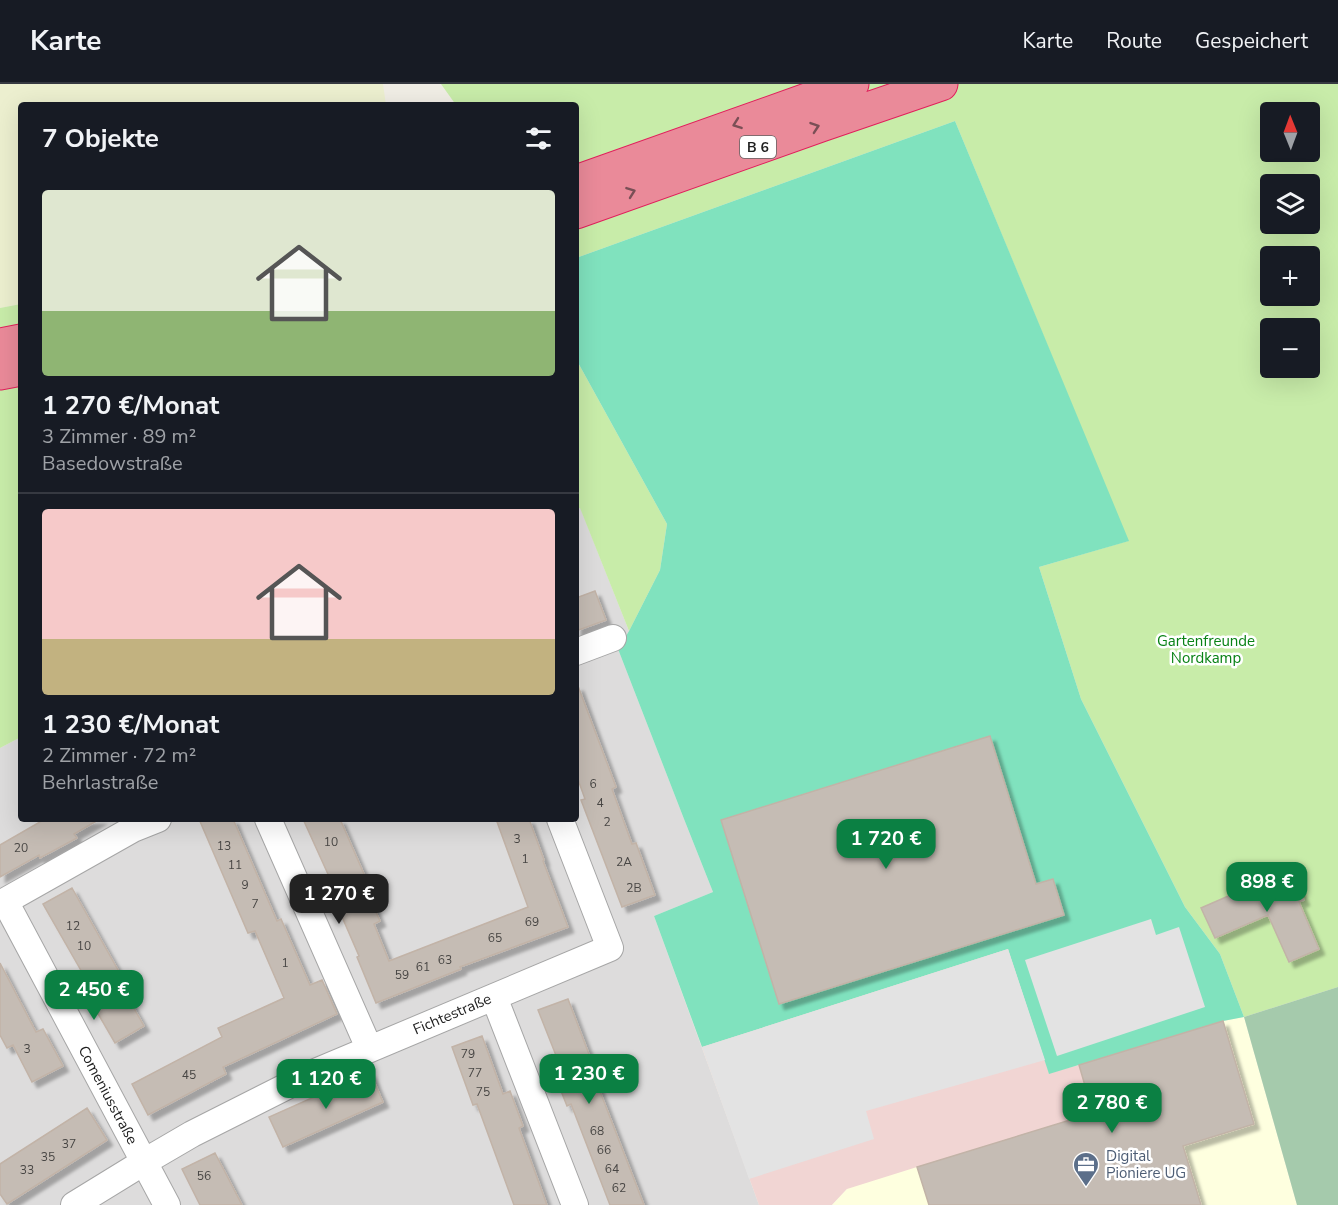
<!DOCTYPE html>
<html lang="de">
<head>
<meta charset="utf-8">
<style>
  body { margin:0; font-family:"Nunito Sans",sans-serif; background:#20242c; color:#f1f3f6; height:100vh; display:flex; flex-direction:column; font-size:22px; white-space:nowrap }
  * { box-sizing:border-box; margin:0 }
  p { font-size:20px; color:#9ea1a6 }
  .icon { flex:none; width:33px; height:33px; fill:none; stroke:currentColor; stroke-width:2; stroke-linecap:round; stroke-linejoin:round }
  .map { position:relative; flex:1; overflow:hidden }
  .details { position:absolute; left:18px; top:18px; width:561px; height:720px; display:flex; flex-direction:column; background:#171b24; border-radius:6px; box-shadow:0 6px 24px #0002 }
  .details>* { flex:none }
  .needle { width:39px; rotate:359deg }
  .buttons { position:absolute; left:1260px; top:18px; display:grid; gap:12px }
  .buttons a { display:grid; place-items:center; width:60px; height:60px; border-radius:6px; background:#171b24; box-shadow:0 6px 24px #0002; font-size:30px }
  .price { position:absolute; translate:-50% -51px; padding:0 14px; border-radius:12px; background:#0b8043; color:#fff; font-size:20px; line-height:39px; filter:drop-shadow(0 2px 3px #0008) }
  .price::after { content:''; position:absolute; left:50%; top:36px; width:18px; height:14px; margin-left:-9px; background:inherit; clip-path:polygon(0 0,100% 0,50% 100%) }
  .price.active { background:#222; color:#fff }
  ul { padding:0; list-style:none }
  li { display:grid; align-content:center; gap:12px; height:318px; padding:0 24px }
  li+li { border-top:2px solid #363941 }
  li span { display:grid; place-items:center; height:186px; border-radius:6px; color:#555 }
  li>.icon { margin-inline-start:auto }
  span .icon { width:108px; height:108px; fill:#fffc; stroke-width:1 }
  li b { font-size:26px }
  h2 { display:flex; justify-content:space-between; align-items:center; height:72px; padding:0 24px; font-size:26px }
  header { display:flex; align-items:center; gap:36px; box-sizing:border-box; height:84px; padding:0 30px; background:#171b24; border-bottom:2px solid #363941 }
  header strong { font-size:28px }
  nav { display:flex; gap:33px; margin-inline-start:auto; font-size:21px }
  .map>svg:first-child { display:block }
</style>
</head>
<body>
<header>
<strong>Karte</strong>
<nav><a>Karte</a><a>Route</a><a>Gespeichert</a></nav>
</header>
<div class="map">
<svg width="1338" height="1121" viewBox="0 0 1338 1121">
  <defs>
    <filter id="shadow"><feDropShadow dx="5.5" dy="5.5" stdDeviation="1.5" flood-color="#0004"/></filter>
  </defs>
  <rect width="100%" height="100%" fill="#f0ede5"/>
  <path fill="#dddcdc" d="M 580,423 L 629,547 L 618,565 L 684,735 L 713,808 L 654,832 L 759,1121 L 0,1121 L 0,664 L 21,653 L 21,735 L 576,735 L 576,425 Z"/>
  <path fill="#f1d5d3" d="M 1008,865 L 1049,989 L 1079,981 L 1122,1119 L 1116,1121 L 847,1105 L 832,1121 L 759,1121 L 702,963 Z"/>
  <path fill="#feffdf" d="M 1244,933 L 1297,1121 L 1116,1121 L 1121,1119 L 1079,981 L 1223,937 Z
    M 917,1083 L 929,1121 L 832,1121 L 847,1105 Z"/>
  <path fill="#ecefcf" d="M 0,0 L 383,0 L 386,21 L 21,21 L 21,220 L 0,224 Z"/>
  <path fill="#c8eca9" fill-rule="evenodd" d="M 441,0 L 1338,0 L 1338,903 L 1244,933 L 1220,870 L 1185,823 L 1081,615 L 1039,483 L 1128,457 L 955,37 L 576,174 L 576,21 L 456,21 ZM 1270,28 L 1310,28 L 1310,68 L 1270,68 ZM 1270,100 L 1310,100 L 1310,140 L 1270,140 ZM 1270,172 L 1310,172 L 1310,212 L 1270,212 ZM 1270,244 L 1310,244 L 1310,284 L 1270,284 Z
    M 21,220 L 21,653 L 0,664 L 0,224 Z
    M 576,275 L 667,440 L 660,486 L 629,547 L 580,424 L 576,425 Z"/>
  <path fill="#a5caac" d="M 1338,903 L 1338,1121 L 1297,1121 L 1244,933 Z"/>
  <path fill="#80e2be" d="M 955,37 L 1129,457 L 1039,483 L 1081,615 L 1185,823 L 1220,870 L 1244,933 L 1223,937 L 1049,990 L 1008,865 L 702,963 L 654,832 L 713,808 L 684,735 L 618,565 L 629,547 L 660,486 L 667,440 L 576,275 L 576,174 Z"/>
  <path fill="#e3e3e3" d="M 1151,835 L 1156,851 L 1179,843 L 1205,923 L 1057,972 L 1025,876 Z
    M 1008,865 L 1045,976 L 866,1027 L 874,1055 L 749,1095 L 702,963 Z"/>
  <path fill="#c5bcb4" stroke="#c2b3a7" stroke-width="1.5" filter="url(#shadow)" d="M 595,507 L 606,536 L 576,547 L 576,514 Z
    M 576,602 L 578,602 L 616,703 L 612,705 L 632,760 L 636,759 L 655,811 L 622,823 L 581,716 L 585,715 L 576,690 Z
    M 990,652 L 1036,800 L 1053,795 L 1064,831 L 779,920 L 721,736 Z
    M 45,735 L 100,735 L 74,750 L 77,754 L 40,774 L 39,771 L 0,793 L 0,761 Z
    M 199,735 L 233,735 L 277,837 L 281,835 L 310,901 L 322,896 L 337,930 L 223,983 L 226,990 L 148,1031 L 132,1000 L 222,953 L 218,944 L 284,914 L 255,847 L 248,849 Z
    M 303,735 L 340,735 L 367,797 L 363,799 L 380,837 L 374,840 L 389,877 L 528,823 L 496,735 L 529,735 L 544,776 L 543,777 L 568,843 L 460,883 L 461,885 L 376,919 L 357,873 L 359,872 L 333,812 L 337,810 Z
    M 1290,785 L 1304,816 L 1299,818 L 1319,865 L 1289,878 L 1268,831 L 1215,854 L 1201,824 Z
    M 72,804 L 127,902 L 123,905 L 144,942 L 115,959 L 93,921 L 99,918 L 43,820 Z
    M 0,879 L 36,948 L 43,945 L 63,982 L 32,998 L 13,961 L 7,964 L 0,951 Z
    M 568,915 L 590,973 L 587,974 L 644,1121 L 610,1121 L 571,1020 L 567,1022 L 553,987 L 561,984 L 538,926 Z
    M 1223,937 L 1254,1040 L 1183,1062 L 1201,1121 L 929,1121 L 917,1083 L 1093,1029 L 1079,981 Z
    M 482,952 L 503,1010 L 510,1007 L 523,1042 L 519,1044 L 547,1121 L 514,1121 L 477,1020 L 473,1021 L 452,963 Z
    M 370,988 L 383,1018 L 283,1063 L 269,1033 Z
    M 87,1024 L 107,1056 L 7,1120 L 0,1110 L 0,1080 Z
    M 215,1069 L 226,1090 L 242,1121 L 200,1121 L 182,1085 Z"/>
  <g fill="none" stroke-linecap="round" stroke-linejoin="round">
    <defs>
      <path id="street" d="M 576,568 L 613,554
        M 268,735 L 369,964
        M 5,817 L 167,1121
        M 0,820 L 133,745 L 158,735
        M 494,913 L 575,1121
        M 74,1121 L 144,1078 L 192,1050 L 313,989 L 610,864 L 560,735"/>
      <path id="highway" d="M 576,98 L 852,0
        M 576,128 L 821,41 L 941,0
        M 0,261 L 21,257
        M 0,289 L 21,285"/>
    </defs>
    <use href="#street" stroke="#a6a6a6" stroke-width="28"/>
    <use href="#highway" stroke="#e11f5c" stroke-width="35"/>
    <use href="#street" stroke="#fff" stroke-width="26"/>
    <use href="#highway" stroke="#ea8a99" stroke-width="33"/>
  </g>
  <defs><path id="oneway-chevron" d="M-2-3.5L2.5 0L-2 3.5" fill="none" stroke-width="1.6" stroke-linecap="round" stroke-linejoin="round" transform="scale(1.5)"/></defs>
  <g stroke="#7a4f56">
    <use href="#oneway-chevron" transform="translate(737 40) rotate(160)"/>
    <use href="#oneway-chevron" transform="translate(815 43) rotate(-19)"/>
    <use href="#oneway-chevron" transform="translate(631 108) rotate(-20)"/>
  </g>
  <defs>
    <symbol id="office-pin" viewBox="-11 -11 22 30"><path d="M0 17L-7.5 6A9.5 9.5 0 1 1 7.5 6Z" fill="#5c6f8a" stroke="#fff"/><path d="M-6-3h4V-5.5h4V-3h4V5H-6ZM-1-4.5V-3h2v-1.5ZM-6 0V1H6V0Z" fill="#fff"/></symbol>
  </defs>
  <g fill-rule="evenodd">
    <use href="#office-pin" x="1071" y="1066" width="30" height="40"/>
  </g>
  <g text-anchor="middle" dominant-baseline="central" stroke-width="5" stroke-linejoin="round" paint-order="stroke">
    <g font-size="12" fill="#484644">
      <text x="593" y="700">6</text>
      <text x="600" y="719">4</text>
      <text x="607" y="738">2</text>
      <text x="517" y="755">3</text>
      <text x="331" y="758">10</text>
      <text x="224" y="762">13</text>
      <text x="21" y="764">20</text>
      <text x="525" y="775">1</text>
      <text x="624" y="778">2A</text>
      <text x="235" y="781">11</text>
      <text x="245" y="801">9</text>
      <text x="634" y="804">2B</text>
      <text x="255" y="820">7</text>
      <text x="532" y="838">69</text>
      <text x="73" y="842">12</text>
      <text x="495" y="854">65</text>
      <text x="84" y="862">10</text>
      <text x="445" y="876">63</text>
      <text x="285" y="879">1</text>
      <text x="423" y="883">61</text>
      <text x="402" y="891">59</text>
      <text x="27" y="965">3</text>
      <text x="468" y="970">79</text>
      <text x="475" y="989">77</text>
      <text x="189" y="991">45</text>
      <text x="483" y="1008">75</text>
      <text x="597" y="1047">68</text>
      <text x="69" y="1060">37</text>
      <text x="604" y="1066">66</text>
      <text x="48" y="1073">35</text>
      <text x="612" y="1085">64</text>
      <text x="27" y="1086">33</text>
      <text x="204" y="1092">56</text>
      <text x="619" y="1104">62</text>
    </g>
    <rect fill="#fff" stroke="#626262" stroke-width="1.5" x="740" y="52" width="36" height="22" rx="4.5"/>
    <g font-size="14" font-weight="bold" fill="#1f1f1f">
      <text x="758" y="63">B 6</text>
    </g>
    <g font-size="15" fill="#088215" stroke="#fff">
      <text x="1206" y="557">Gartenfreunde<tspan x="1206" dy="17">Nordkamp</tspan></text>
    </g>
    <g font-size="15" fill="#1f1f1f" stroke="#fff">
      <text transform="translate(452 930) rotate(-23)">Fichtestraße</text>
      <text transform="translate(108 1011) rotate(62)">Comeniusstraße</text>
    </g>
    <g font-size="15" fill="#4e5e75" stroke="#fff" text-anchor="start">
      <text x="1106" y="1072">Digital<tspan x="1106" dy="17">Pioniere UG</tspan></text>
    </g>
  </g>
</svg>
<div class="buttons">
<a><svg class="needle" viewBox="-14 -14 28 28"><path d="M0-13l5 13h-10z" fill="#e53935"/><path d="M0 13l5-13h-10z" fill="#9ea1a6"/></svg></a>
<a><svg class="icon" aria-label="layers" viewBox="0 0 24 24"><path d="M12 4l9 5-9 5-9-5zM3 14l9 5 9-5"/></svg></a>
<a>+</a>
<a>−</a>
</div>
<b class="price" style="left:886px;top:786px">1 720 €</b>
<b class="price" style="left:1267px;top:829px">898 €</b>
<b class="price active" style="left:339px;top:841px">1 270 €</b>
<b class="price" style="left:94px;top:937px">2 450 €</b>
<b class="price" style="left:589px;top:1021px">1 230 €</b>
<b class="price" style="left:326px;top:1026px">1 120 €</b>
<b class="price" style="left:1112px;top:1050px">2 780 €</b>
<section class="details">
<h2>7 Objekte<svg class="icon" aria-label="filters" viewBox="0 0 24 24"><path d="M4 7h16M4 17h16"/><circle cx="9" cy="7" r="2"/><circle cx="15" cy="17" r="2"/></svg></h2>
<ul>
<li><span style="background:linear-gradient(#dfe7d0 65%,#8fb573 0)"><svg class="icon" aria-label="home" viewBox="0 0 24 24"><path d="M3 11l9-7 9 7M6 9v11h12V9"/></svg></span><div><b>1 270 €/Monat</b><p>3 Zimmer · 89 m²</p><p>Basedowstraße</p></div></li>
<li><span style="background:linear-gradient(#f6c9c9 70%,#c2b280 0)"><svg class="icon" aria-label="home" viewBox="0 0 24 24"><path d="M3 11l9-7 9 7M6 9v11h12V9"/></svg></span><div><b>1 230 €/Monat</b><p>2 Zimmer · 72 m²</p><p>Behrlastraße</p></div></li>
</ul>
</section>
</div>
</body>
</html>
